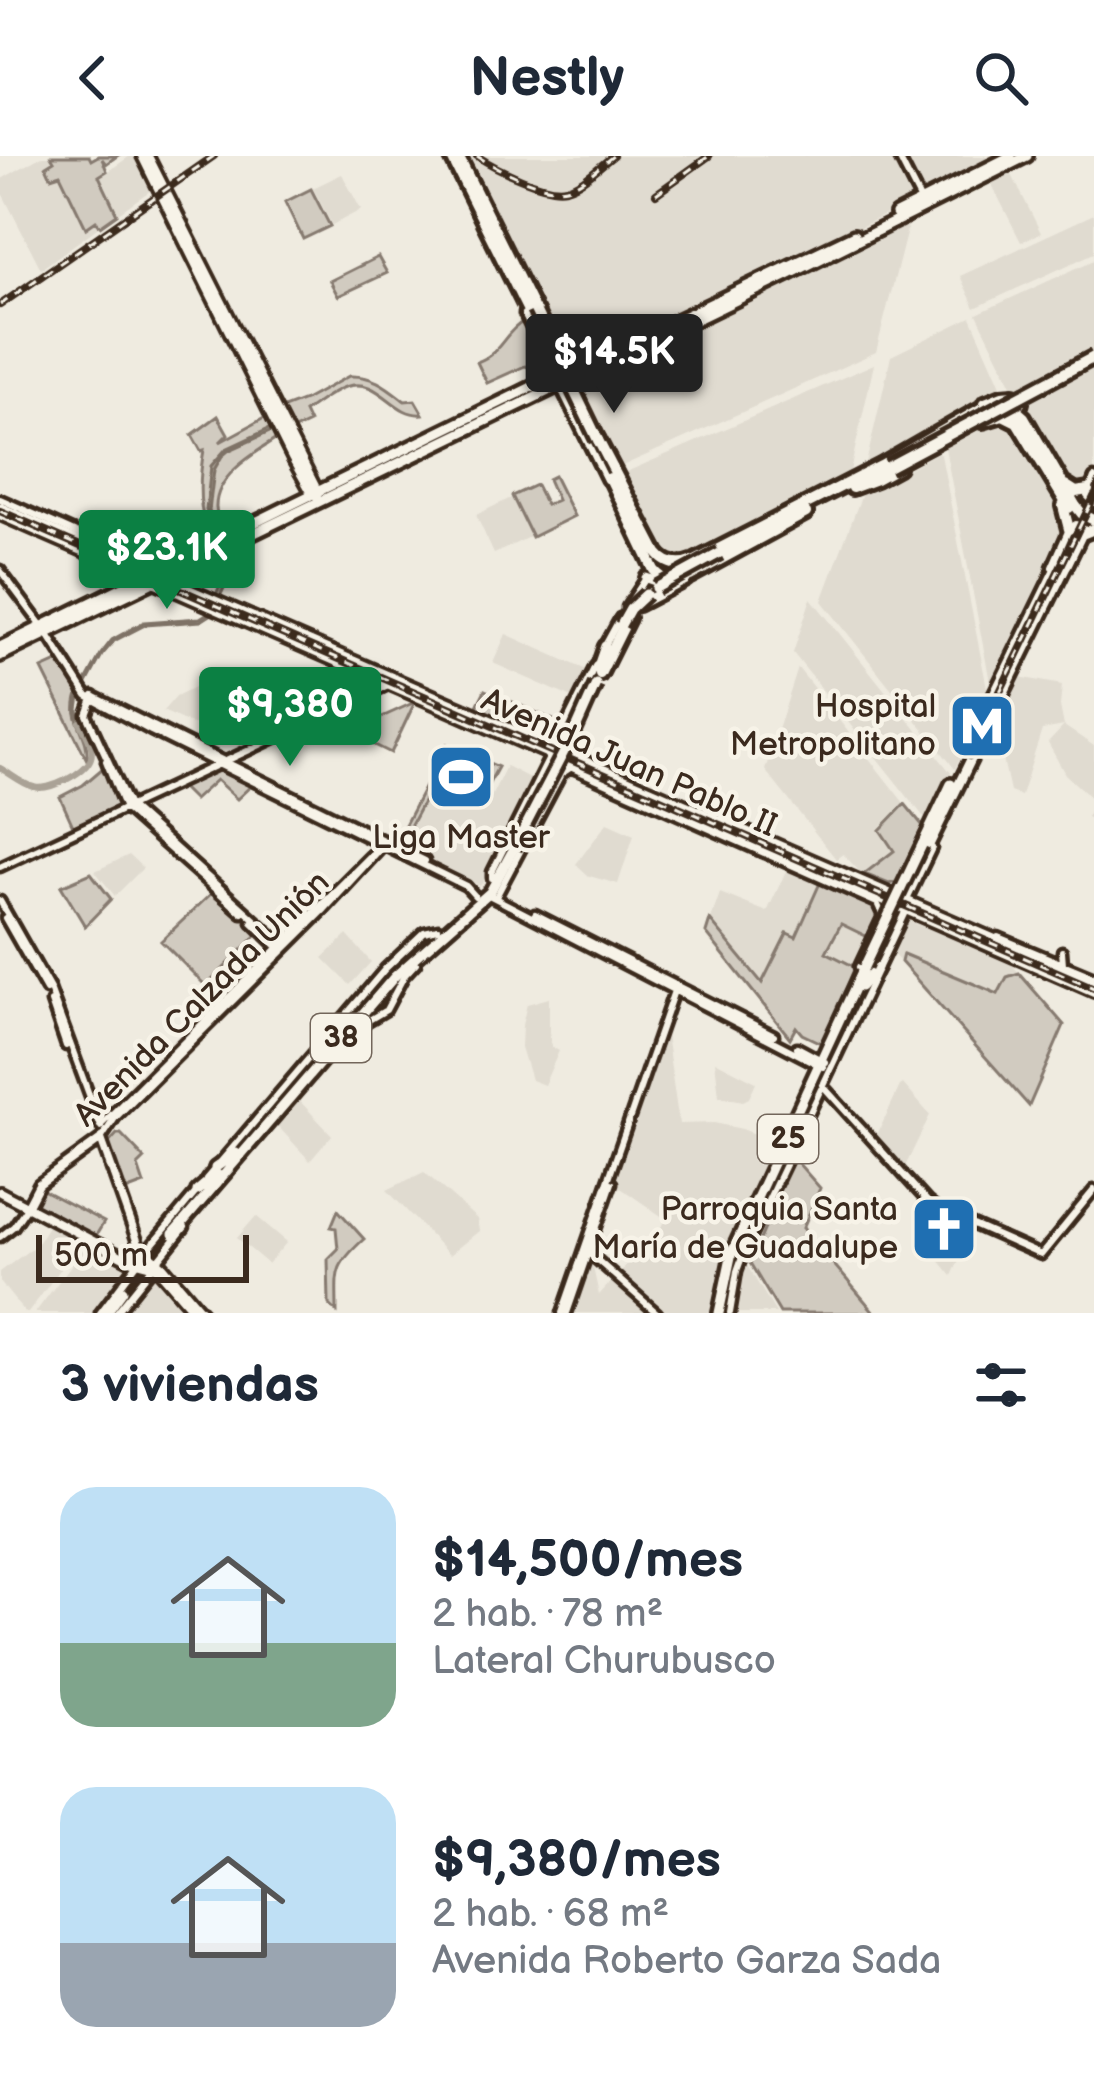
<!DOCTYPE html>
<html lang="es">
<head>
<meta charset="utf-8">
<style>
  body { margin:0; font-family:"Balsamiq Sans",sans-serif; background:#f6f6f7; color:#1f2937; height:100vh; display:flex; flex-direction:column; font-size:45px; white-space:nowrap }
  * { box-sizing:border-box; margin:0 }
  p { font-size:39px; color:#747a83 }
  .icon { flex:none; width:66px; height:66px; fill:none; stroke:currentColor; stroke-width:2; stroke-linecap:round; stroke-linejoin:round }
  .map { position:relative; height:1157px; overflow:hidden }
  .sheet { display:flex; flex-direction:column; background:#fff; flex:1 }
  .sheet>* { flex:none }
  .scale { position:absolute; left:36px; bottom:30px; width:213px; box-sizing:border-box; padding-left:12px; border:6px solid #3b2a1e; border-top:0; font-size:33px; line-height:42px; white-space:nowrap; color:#3b2a1e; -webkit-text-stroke:9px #f7f3e8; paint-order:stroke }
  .price { position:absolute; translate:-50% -102px; padding:0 27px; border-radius:12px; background:#0b8043; color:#fff; font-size:39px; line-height:78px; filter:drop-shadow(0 3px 6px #0008) }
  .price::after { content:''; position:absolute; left:50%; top:72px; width:36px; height:27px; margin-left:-18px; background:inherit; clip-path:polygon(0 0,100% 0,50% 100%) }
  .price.active { background:#222; color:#fff }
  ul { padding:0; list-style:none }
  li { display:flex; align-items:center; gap:36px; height:300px; padding:0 60px }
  li span { display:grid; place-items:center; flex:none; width:336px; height:240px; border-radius:36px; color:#555 }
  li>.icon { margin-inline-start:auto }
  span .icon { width:144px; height:144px; fill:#fffc; stroke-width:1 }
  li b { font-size:51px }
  h2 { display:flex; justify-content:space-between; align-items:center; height:144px; padding:0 60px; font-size:51px }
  header { display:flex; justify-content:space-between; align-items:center; height:156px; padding:0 60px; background:#fff; font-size:54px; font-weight:600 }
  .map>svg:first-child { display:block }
</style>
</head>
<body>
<header><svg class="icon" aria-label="back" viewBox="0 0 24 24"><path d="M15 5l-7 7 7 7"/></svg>Nestly<svg class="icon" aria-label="search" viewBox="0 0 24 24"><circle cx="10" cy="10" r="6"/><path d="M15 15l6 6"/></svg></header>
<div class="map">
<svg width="1094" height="1157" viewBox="0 0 1094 1157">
  <rect width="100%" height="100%" fill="#efebe0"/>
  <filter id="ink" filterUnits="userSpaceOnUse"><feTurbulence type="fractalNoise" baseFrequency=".00833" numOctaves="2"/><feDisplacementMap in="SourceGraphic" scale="24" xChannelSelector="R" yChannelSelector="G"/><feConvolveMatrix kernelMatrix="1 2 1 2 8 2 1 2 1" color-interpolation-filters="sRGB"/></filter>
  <g filter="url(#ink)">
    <path fill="#e0dbd0" d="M 42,0 L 51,0 L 54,4 L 46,10 L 60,17 L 86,71 L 97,64 L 100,70 L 41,113 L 0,33 L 0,24 Z
      M 130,0 L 134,0 L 151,34 L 117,58 L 99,22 Z
      M 467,0 L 890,0 L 894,8 L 898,7 L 916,44 L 694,152 L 648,170 L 584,202 L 571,204 L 563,197 Z
      M 904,0 L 986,0 L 989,5 L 923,38 Z
      M 1009,13 L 1041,77 L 1021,86 L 989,23 Z
      M 342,18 L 361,54 L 332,69 L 313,32 Z
      M 1094,58 L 1094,97 L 975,152 L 960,120 Z
      M 910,62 L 876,196 L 620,311 L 582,234 L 582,223 Z
      M 1094,104 L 1094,195 L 1015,235 L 977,158 Z
      M 971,161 L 1003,234 L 865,312 L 891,200 Z
      M 874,208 L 849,320 L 695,401 L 678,404 L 663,397 L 624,317 Z
      M 1094,209 L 1094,317 L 1087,332 L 1081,335 L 1071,329 L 1066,314 L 1062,315 L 1027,247 L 1029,241 Z
      M 1006,265 L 1018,274 L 1066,361 L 1067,369 L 992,536 L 945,292 L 996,266 Z
      M 937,297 L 941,299 L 989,542 L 955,613 L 822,445 L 862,338 Z
      M 513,341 L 531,380 L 494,398 L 476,359 Z
      M 811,442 L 951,617 L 927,665 L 793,497 Z
      M 506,478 L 591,516 L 577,544 L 493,507 Z
      M 798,512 L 904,647 L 878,673 L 893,695 L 862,718 L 843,698 L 836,703 L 765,614 Z
      M 215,521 L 246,541 L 245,543 L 193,569 L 163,555 L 176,540 Z
      M 1019,521 L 1062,529 L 1060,550 L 1064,570 L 1094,590 L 1094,664 L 1087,661 L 1093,644 L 1065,618 L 1048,587 L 1064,570 L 1042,574 L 1021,640 L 1010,636 L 996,569 Z
      M 506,610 L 535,625 L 489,718 L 480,730 L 395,688 L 398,682 L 402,684 L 430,633 L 464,627 L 491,641 Z
      M 607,667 L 634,679 L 618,728 L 589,720 L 576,708 Z
      M 129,699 L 143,712 L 115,740 L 95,715 Z
      M 787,713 L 819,726 L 796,782 L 787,778 L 762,827 L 711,763 L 720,737 L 767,756 Z
      M 906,764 L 1008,804 L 1064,869 L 1029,950 L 892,797 Z
      M 841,768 L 870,782 L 855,811 L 826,796 Z
      M 347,779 L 371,806 L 350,829 L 323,802 Z
      M 549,842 L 549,877 L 552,891 L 559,895 L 544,929 L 531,924 L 521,891 L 522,869 L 527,848 Z
      M 666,878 L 679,968 L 714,967 L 742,973 L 778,987 L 791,999 L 745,1106 L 776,1157 L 571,1157 L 591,1102 L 599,1139 L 667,1064 L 615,1028 Z
      M 715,905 L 756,926 L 749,942 L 743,945 L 719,940 Z
      M 903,928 L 930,959 L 903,1015 L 875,983 L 900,930 Z
      M 295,940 L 332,979 L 310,1005 L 273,965 Z
      M 424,1016 L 477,1063 L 479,1075 L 449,1099 L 387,1034 Z
      M 256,1060 L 287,1086 L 268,1108 L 237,1082 Z
      M 953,1063 L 973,1072 L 952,1120 L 924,1086 L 928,1076 L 944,1083 Z
      M 50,1067 L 82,1084 L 28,1157 L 25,1157 L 0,1126 L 0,1116 L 36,1089 Z
      M 87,1088 L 130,1112 L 96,1157 L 35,1157 Z
      M 154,1113 L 193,1157 L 120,1157 Z"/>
    <path fill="#d1cbc0" stroke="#867a6f" stroke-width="3" d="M 51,0 L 89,0 L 91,4 L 98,0 L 117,0 L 106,8 L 102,3 L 107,15 L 99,20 L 117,58 L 100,70 L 96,65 L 86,72 L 60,18 L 51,21 L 46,10 L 54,5 Z
      M 311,33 L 330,70 L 303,83 L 285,46 Z
      M 378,101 L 387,117 L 338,140 L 330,125 Z
      M 524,165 L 548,216 L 525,210 L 487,227 L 477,206 C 502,197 503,177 524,165 Z
      M 349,220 C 374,219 387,231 405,245 L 415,244 L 423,258 C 392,261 380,219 345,231 C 330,236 317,248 304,256 L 309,267 L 292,275 L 281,253 L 305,244 Z
      M 218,260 L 228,278 L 220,286 L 268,260 L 278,282 C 255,297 215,319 216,352 C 217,362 222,371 225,380 L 211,387 C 198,358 198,326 204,294 L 201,295 L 192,279 Z
      M 554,320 L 574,360 L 532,381 L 512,340 L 536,329 L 546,349 L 557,344 L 548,323 Z
      M 62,504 L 80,533 C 66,566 90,575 87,604 L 42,513 Z
      M 485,534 L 565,569 L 561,578 L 536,567 L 530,579 L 475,554 Z
      M 415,546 L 391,597 L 349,576 Z
      M 447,588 L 498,611 L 481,642 L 461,633 L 455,645 L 430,633 L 402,685 L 398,682 Z
      M 220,609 L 254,627 L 237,643 L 216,624 L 194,644 L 178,628 Z
      M 103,612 L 122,650 L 74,672 L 60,641 L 83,629 Z
      M 905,648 L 923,670 L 896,726 L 889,728 L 864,718 L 894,695 L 880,674 Z
      M 91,717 L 111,743 L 85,770 L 61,730 Z
      M 820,727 L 876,751 L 881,761 L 870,782 L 841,768 L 826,796 L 855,811 L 823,888 L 802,878 L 796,871 L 790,882 L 706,777 L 710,764 L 762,827 L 787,777 L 796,781 Z
      M 214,735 L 260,776 L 206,830 L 161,785 Z
      M 903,798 L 998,838 L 1007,821 L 1019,817 L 1064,869 L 1029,950 L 901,806 Z
      M 117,978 L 121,978 L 145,1003 L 138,1010 L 144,1028 L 123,1036 L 108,988 Z
      M 791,999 L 820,1032 L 803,1072 L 875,1157 L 780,1157 L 750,1107 L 778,1042 L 775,1038 Z
      M 41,1033 L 104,1066 L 95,1081 L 33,1049 Z
      M 338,1054 L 364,1083 C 332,1112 337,1116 337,1156 L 329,1148 L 328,1103 L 338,1093 L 336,1072 L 331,1071 Z"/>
    <path fill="#aaa296" stroke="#7e7266" stroke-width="3" d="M 273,271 L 274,274 L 228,295 L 222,300 L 214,314 L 209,355 L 231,406 L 229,421 L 212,458 L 201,465 L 145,469 L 114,485 L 102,499 L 80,540 L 78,554 L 81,571 L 76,556 L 78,540 L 101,498 L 112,484 L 144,466 L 200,462 L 208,457 L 227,413 L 226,403 L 206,354 L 211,310 L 226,293 Z"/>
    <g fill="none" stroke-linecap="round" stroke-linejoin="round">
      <path stroke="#aaa296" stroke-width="6" d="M 0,612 C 11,618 22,628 34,631 C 48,636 86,617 91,602 C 95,591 84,575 80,566"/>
      <path stroke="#cbc4b9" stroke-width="9" stroke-dasharray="9 4.5" stroke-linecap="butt" d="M 1058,408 L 1091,338
        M 123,1134 L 169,1075"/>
      <defs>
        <path id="tertiary" d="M 898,0 L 922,47
          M 524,158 L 606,324
          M 1094,322 L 1087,340 L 1094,347
          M 0,343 L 157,413
          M 1052,411 L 1069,373 L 1076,368 L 1083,372 L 1084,377 L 1068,410
          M 0,414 L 47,477 L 87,540 L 151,575 L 466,730 L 475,740
          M 627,451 L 646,422
          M 603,493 L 620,462
          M 93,540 L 425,705
          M 94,540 L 87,559 L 129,650 L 283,789
          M 106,605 L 125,653 L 242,757
          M 570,611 L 877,747 L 883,760 L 859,811
          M 0,711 L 388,529
          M 492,722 L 492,716 L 595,510
          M 487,738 L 823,911
          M 497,739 L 561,618 L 573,610
          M 907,744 L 932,692
          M 0,745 L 50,833 L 101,971
          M 535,758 L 774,879
          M 5,762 L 46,834
          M 252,766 L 282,795
          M 998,781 L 1094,821
          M 1062,795 L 1063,808
          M 51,846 L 66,890
          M 354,873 L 386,854 L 404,820 L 416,807
          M 797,891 L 825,906
          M 822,929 L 928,1046 L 937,1053 L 1041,1099 L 1094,1034
          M 100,970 L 378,692
          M 101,983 L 115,962 L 325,753 L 385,688
          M 206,1023 L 385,813 L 424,776 L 438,773
          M 0,1081 L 14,1070 L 27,1051
          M 587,1095 L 657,1157
          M 100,1157 L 146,1096 L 198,1034
          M 116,1157 L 185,1071
          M 562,1157 L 675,832
          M 567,1157 L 612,1027
          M 730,1157 L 737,1115 L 745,1093 L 906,754"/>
        <path id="secondary" d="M 142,0 L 292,302 L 310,334 L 319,343
          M 148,0 L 318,336
          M 0,351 L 1094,826
          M 0,359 L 1094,836
          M 0,1036 L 129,1104 L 156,1111 L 196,1157
          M 27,1051 L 39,1028 L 101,983 L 139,1090 L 163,1110 L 203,1157"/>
        <path id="primary" d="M 896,58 L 1011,0
          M 646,422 L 658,426 L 660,436
          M 638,449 L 686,424
          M 0,491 L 546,224 L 591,205 L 854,79
          M 0,500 L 790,118 L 1027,0
          M 597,513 L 605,490
          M 968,592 L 1058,408
          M 922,689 L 951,628
          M 927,693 L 1066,410
          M 860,831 L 877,812
          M 215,1012 L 236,997
          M 197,1035 L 217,1018
          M 173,1078 L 395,820 L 490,736 L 514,692
          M 106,1157 L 123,1134
          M 719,1157 L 732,1096 L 864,811"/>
        <path id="trunk" d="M 451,0 L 529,157
          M 458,0 L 533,151
          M 985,247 L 1002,240 L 1014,239 L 1021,247
          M 983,265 L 1003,259 L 1017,266 L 1069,352
          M 598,284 L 657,397 C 667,410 680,411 695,405 L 881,310 L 982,252 C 998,246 1012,249 1024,261 L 1075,349 L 1082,358 L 1094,364
          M 610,322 L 654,414 C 665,427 675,427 690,420 L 806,357
          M 1065,329 L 1076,336 L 1088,334
          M 852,332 L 876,323 L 898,311
          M 1063,350 L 1069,373
          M 1084,377 L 1094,373
          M 600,518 L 628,462"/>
      </defs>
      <use href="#tertiary" stroke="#3b2a1e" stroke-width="15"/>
      <use href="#secondary" stroke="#3b2a1e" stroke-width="16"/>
      <use href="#primary" stroke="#3b2a1e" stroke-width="18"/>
      <use href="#trunk" stroke="#3b2a1e" stroke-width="20"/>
      <use href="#tertiary" stroke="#f7f3e8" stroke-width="6"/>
      <use href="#secondary" stroke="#f7f3e8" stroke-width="8"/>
      <use href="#primary" stroke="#f7f3e8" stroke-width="9"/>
      <use href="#trunk" stroke="#f7f3e8" stroke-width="10"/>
      <defs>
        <path id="rail" d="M 477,0 C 495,12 545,37 566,32 C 584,27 598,11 613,0
          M 656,38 L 709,0
          M 0,149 L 214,0
          M 0,355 L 1094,832
          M 969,600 L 1094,341"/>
      </defs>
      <use href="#rail" stroke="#3b2a1e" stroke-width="8"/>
      <use href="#rail" stroke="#f7f3e8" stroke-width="3" stroke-dasharray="9" stroke-linecap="butt"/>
      <defs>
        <path id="primary-bridge" d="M 656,432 L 720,397
          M 621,469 L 630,453 L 646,438
          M 514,692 L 576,573 L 596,528
          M 864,811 L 922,689"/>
        <path id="trunk-bridge" d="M 535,154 L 598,284
          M 888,311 L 1094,201"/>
      </defs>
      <use href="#primary-bridge" stroke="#3b2a1e" stroke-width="18" stroke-linecap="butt"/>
      <use href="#trunk-bridge" stroke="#3b2a1e" stroke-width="20" stroke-linecap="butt"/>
      <use href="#primary-bridge" stroke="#f7f3e8" stroke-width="9"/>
      <use href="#trunk-bridge" stroke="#f7f3e8" stroke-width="10"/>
    </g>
  </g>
  <defs>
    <symbol id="metro-square" viewBox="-11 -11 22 22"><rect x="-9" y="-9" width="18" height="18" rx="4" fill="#1f6fb2" stroke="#f7f3e8"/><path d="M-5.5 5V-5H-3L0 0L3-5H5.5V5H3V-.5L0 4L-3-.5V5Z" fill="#fff"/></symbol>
    <symbol id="stadium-square" viewBox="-11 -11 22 22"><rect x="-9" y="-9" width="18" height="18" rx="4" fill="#1f6fb2" stroke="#f7f3e8"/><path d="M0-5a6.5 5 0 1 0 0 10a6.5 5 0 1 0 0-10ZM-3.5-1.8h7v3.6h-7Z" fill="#fff"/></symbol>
    <symbol id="church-square" viewBox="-11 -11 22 22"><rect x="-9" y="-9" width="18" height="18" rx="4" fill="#1f6fb2" stroke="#f7f3e8"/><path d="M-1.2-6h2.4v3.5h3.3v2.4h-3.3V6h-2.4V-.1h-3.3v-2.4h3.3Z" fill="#fff"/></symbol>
  </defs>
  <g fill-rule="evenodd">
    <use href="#metro-square" x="944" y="532" width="76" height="76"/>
    <use href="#stadium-square" x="423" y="583" width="76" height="76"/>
    <use href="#church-square" x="906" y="1035" width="76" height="76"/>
  </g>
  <g text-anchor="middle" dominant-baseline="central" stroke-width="9" stroke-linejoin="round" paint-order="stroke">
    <g fill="#f7f3e8" stroke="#73665b" stroke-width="3">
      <rect x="311" y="858" width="60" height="48" rx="9"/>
      <rect x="758" y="959" width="60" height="48" rx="9"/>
    </g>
    <g font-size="30" font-weight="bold" fill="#3b2a1e">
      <text x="341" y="882">38</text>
      <text x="788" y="983">25</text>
    </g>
    <g font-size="33" fill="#3b2a1e" stroke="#f7f3e8" text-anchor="end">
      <text x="936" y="551">Hospital<tspan x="936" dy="38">Metropolitano</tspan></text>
      <text x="461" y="682" text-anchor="middle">Liga Master</text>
      <text x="898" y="1054">Parroquia Santa<tspan x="898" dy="38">María de Guadalupe</tspan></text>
    </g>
    <g font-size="33" fill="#3b2a1e" stroke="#f7f3e8">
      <text transform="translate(629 607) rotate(24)">Avenida Juan Pablo II</text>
      <text transform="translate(202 843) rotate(-45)">Avenida Calzada Unión</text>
    </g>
  </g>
</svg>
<div class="scale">500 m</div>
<b class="price active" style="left:614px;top:260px">$14.5K</b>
<b class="price" style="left:167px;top:456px">$23.1K</b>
<b class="price" style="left:290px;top:613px">$9,380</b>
</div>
<section class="sheet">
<h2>3 viviendas<svg class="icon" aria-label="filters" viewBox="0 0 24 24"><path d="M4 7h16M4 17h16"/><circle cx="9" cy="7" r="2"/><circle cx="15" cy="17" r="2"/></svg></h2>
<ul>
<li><span style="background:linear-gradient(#bfe0f5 65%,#7fa58c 0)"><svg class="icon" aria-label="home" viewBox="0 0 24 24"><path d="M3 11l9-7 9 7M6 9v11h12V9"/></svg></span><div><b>$14,500/mes</b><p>2 hab. · 78 m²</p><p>Lateral Churubusco</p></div></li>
<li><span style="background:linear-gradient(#bfe0f5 65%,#9aa5b1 0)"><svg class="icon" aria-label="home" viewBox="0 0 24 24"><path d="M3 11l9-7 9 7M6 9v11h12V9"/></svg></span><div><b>$9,380/mes</b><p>2 hab. · 68 m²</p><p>Avenida Roberto Garza Sada</p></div></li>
</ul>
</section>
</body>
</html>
